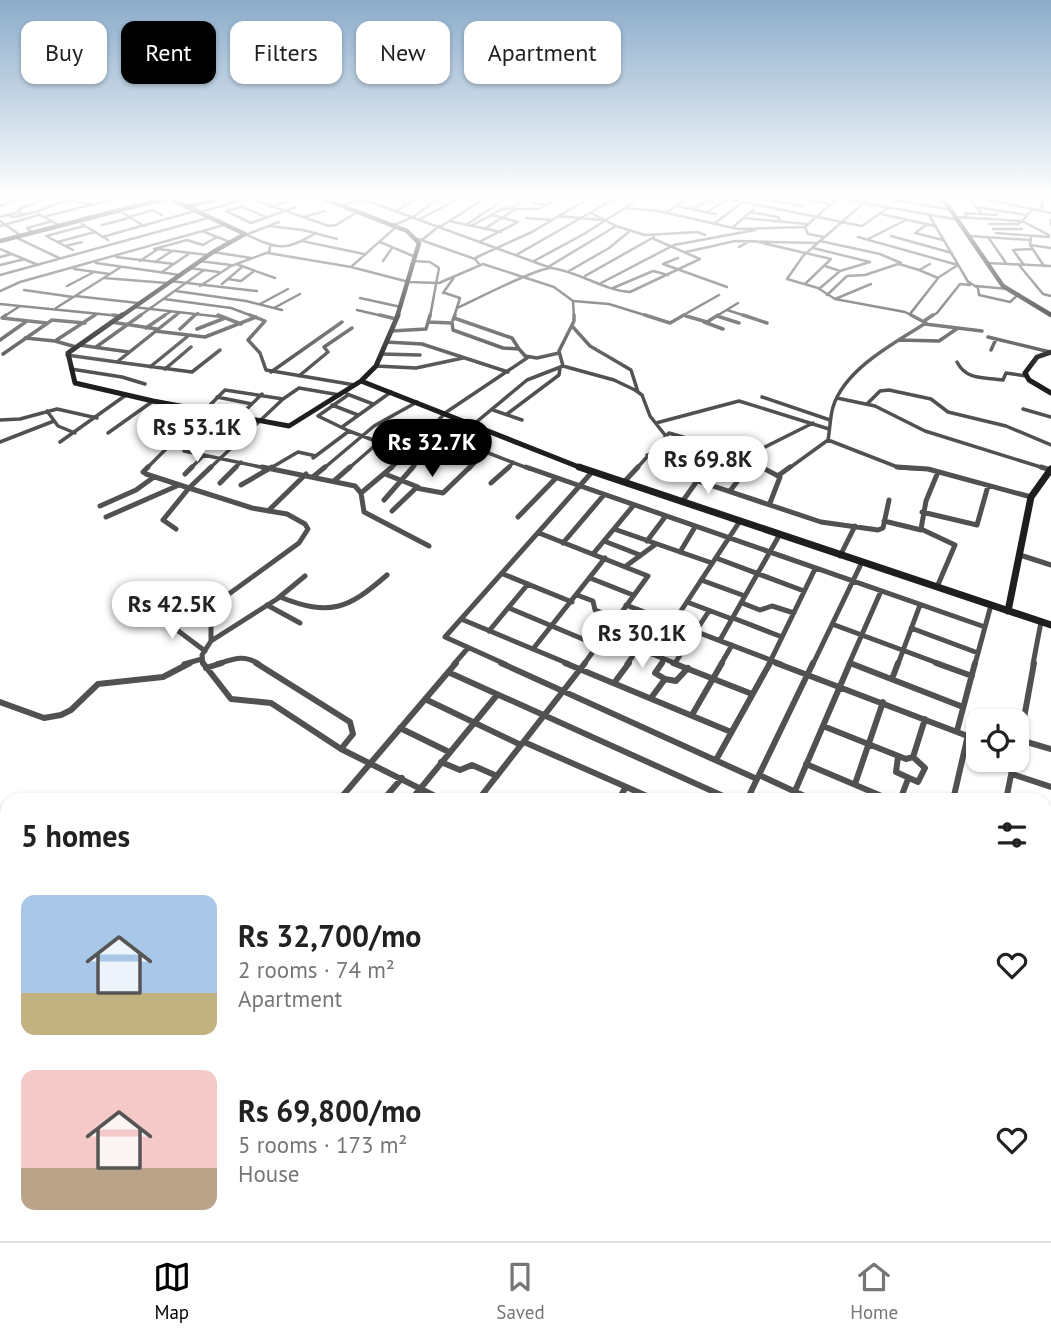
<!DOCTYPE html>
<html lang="en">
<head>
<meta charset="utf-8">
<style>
  body { margin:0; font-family:"PT Sans",sans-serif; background:#f6f6f6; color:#222; height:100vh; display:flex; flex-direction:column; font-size:26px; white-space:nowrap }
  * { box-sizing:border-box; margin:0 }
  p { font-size:23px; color:#767676 }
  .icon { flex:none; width:38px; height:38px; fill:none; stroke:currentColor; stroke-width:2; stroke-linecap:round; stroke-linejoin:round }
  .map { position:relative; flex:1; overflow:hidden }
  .panel { position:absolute; left:0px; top:793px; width:1052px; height:450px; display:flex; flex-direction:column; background:#fff; border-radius:21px 21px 0 0; box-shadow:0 2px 5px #0004 }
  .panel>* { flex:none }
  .hud { position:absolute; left:21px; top:21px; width:700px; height:63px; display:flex; gap:14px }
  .tools { position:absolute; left:966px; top:709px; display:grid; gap:14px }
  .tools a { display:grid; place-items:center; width:63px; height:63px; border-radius:14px; background:#fff; box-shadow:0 2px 5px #0004; font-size:35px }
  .price { position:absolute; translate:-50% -60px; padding:0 16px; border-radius:24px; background:#fff; color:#222; font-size:23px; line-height:46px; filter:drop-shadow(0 2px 4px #0008) }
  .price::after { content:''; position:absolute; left:50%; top:42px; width:21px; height:16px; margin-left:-10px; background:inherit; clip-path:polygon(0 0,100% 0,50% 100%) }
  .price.active { background:#000; color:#fff }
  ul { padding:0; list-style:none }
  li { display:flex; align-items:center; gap:21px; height:175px; padding:0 21px }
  li span { display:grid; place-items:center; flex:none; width:196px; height:140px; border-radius:14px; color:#555 }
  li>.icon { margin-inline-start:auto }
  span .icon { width:84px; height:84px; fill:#fffc; stroke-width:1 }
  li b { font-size:30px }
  h2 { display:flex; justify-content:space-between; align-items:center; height:84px; padding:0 21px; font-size:30px }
  .pill { padding:0 24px; border-radius:14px; background:#fff; box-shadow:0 2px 5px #0004; font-size:24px; line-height:63px }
  .pill.active { background:#000; color:#fff }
  .tabs { display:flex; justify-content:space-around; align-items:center; height:98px; border-top:2px solid #e0e0e0; background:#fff; font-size:19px; color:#767676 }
  .tabs a { display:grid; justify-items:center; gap:4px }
  .tabs .active { color:#000 }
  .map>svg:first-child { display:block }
</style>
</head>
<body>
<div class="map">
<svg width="1051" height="1241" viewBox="0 0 1051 1241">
  <rect width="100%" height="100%" fill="#fff"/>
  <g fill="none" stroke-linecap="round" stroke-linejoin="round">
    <path stroke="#515151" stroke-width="2.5" d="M 251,199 L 329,226 L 336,225 L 359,211
      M 362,199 L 548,267 L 616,226 L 591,213
      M 394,199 L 409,204
      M 728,199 L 862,226 L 889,207
      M 763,199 L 803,206
      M 803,199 L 830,204
      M 842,199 L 959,220
      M 868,199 L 803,256 L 787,279 L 818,288 L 835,299 L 905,312 L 915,317
      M 891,199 L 952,210
      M 986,199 L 1051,213
      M 68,200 L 90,204
      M 533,203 L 545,205
      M 342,205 L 362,199
      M 0,206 L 17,199
      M 240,206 L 266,217
      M 676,206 L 715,214
      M 241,207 L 226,211 L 251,223 L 296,207
      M 269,207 L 286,202
      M 976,207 L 1027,215
      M 625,208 L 658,211 L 738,229 L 805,227
      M 510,209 L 525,199
      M 693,209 L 710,199
      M 118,210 L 144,226
      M 1039,210 L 1043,206 L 1041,202 L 1047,199
      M 396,211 L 417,199
      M 707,212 L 728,199
      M 750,212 L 778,217 L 780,221
      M 197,213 L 246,199
      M 666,213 L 686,199
      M 881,214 L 935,226
      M 982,214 L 997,215
      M 7,215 L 14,217 L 35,212
      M 23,215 L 18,210 L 44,199
      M 929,215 L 970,285 L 960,284 L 937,313 L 930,317
      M 559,216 L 602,220
      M 0,217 L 19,212
      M 43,217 L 115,199
      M 129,217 L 153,210 L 162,215
      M 304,217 L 325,211
      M 957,217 L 1022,221 L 1033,209
      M 526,218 L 551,220
      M 744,218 L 806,224
      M 968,218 L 965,213 L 982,214 L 970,199
      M 420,219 L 458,199
      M 1051,220 L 1051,225
      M 0,221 L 20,235
      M 449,221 L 501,232
      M 715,223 L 743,202
      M 82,224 L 108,240
      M 989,224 L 1018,224 L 1022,221 L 1049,235
      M 59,225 L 35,212 L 70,199
      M 102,225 L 129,218
      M 394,225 L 413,217 L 438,199
      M 466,225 L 505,199
      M 926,225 L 915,233 L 943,240
      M 0,226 L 39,215
      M 269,226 L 303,230 L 337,239
      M 471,226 L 502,209 L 539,209 L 557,199
      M 616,226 L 645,235 L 697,232 L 705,235
      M 440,227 L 484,199
      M 733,227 L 754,209
      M 484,229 L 516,209
      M 993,229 L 1022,229
      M 202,231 L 230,242
      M 32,232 L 27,228 L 53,221
      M 996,233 L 1049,237
      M 245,234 C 278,249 284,252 316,233
      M 248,234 L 279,222
      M 891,236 L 952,253
      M 970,236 L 1030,240
      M 15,237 L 59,258
      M 102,237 L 195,211
      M 824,237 L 808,234 L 805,227 L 837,199
      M 858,237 L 958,265
      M 988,237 L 1006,263
      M 1031,238 L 1030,245 L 1044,266
      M 418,239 L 475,259
      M 868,239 L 906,220
      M 422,240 L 439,226
      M 302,241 L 364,254
      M 754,241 L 831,259 L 805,284
      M 820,241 L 880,254 L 901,263 L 865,275 L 847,276 L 827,295
      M 57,242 L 95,232
      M 380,242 L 413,256
      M 479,242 L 518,222 L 492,215
      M 1030,245 L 1051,248
      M 66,246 L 82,242
      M 739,247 L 750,241
      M 813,248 L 870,262 L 840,271
      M 0,249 L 38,265
      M 154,249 L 187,240 L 203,245 L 217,237
      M 158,249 L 208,255
      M 73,250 L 46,236 L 84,226
      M 213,252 L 251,258
      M 686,252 L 735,241 L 817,243
      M 268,253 L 351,267 L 397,226
      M 516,255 L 614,199
      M 0,257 L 12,254
      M 116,257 L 174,264
      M 678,258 L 663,264 L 727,287
      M 140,261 L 158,249
      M 199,261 L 231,265
      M 383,261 L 392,248
      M 413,261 L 430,262 L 439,268 L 430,317
      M 534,261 L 584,234 L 639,199
      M 155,262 L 172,251
      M 96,263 L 180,275
      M 988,263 L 1051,266
      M 236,264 L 275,278
      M 479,264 L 475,259 L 477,257 L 532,232 L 587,199
      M 899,264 L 919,270
      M 930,264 L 919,270 L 938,278
      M 0,265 L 25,259
      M 1019,265 L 1043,294 L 1051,296
      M 1024,265 L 1013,250 L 1033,249
      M 351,267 L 409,282 L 439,283 L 483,264 L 554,287 L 573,301 L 574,317
      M 189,268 L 219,272
      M 74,269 L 110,274
      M 569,271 L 609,248 L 630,231
      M 162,272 L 190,253
      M 0,275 L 208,218
      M 585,276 L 654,237
      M 104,278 L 167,283
      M 228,279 L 241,281 L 254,271
      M 170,281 L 257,291
      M 969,282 L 978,288 L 979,295 L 1010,302 L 1019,294
      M 601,283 L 674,245 L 755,230
      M 222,284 L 242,267
      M 67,286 L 94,272
      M 200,286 L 231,266 L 269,252 L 270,247
      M 976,286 L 1008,289
      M 613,288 L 653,271 L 668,275
      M 819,289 L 840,271 L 825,266
      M 24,290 L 73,297
      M 0,291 L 20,282 L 224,225
      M 176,291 L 246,301 L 282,310
      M 443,293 L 455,276
      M 445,293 L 460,298 L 454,317
      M 75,296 L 138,303
      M 360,298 L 401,307
      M 164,299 L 231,308 L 255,317
      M 835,299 L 871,284
      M 573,301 L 609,304 L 651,317
      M 0,304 L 120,316
      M 260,304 L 288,289
      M 133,307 L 222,317
      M 56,308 L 121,267
      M 274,308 L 300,294
      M 457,308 C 473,301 540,266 552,268 C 579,272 603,290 630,292 L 700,259 L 654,239
      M 357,310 L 387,317
      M 727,310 L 749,317
      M 910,314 L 939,277 L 958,265
      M 686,316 L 690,317
      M 717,316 L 720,317
      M 3,317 L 20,306
      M 92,317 L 97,314
      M 138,317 L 204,270
      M 162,317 L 170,312
      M 174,317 L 179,313
      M 193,317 L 198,313
      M 680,317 L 719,295
      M 715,317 L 738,303"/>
    <path stroke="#515151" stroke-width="3.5" d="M 113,315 L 120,316
      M 218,315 L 241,324
      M 250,315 L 265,321 L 248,340 L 260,353 L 266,370 L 355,385
      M 380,315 L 396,319
      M 645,315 L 670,323 L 684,315
      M 743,315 L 767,323
      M 686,316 L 707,322 L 718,315
      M 717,316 L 739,323
      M 2,318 L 47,323
      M 2,318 L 6,315
      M 454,318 L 512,338 L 519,349
      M 453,320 L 455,315
      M 924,321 L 933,315
      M 111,322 L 157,329
      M 704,322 L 723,329
      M 925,324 L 982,331
      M 572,326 L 590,346 L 631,370 L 638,392
      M 146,328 L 165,315
      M 180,329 L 195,315
      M 197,329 L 225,318
      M 155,331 L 205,337 L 256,317
      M 391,331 L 426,329 L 430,315
      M 988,337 L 1050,352
      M 25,338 L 55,341 L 95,315
      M 0,340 L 27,321
      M 899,340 L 939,341 L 958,328
      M 55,341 L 76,347
      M 386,342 L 422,344 L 508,372
      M 79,345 L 129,352
      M 96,347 L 141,315
      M 991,350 L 996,339
      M 3,354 L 52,320 L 85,323
      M 381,354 L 420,355
      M 67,355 L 117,362 L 176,315
      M 525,356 L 537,358 L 559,353
      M 117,362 L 192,372 L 220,350
      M 957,362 C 967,381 984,377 1003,380 L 1006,373 L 1026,376
      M 376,366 L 416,368 L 463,358
      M 563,366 L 614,380 L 635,390 L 642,395 L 650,416 L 665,435
      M 150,367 L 188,336
      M 71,369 L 122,377 L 145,384
      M 165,369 L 191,347
      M 271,372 L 342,322
      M 299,376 L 328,352 L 324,347 L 352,328
      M 347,394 L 373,404
      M 348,395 L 318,416 L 349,431 L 421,458 L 412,469
      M 217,397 L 252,404
      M 762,397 L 830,420
      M 837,398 L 875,406 L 925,431 L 1047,469
      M 283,399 L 299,388 L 340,395
      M 867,404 L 880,391 L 889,390 L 931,399 L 948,412 L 1006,426 L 1051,445
      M 332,405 L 358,415
      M 1023,409 L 1051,417
      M 493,410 L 522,420
      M 47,411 L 58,426 L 75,433
      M 507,414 L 559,375 L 560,368
      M 0,420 L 20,419 L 57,409 L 97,418
      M 191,423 L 225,430
      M 656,423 L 739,401 L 829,429
      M 474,424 L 527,380 L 563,366 L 559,351 L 574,321 L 574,315
      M 210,427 L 184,451 L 270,469
      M 342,427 L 391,392
      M 108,433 L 153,401
      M 828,440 L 900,468 L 919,469
      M 0,442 L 54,421
      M 60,442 L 126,395
      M 235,445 L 217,443 L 215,440 L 262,394
      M 478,449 L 530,469
      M 647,455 L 690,469
      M 313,458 L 349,431
      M 752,462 L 764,469
      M 146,469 L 225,390 L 283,399 L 209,469
      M 190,469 L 204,455
      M 234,469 L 241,462
      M 269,469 L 298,452 L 316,456
      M 323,469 L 374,426 L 417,402
      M 348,469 L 379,442
      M 390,469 L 410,452 L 445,413 L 527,358 L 519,349 L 503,348 L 453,330 L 452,323 L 428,322
      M 469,469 L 486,452
      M 508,469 L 513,462
      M 636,469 L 669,433 L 721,448 L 706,469
      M 746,469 L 761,449 L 813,423
      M 788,469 L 828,440 C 830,429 830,417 833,407 C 845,369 894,343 926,323 L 911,315"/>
    <path stroke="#515151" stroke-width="5" d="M 148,467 L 143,472 L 146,474 L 189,488
      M 262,467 L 355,486 L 361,493 L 364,512 L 429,546
      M 526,467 L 985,627
      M 685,467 L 704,473
      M 761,467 L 780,477 L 770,503
      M 897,467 L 928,469 L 1031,497
      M 1041,467 L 1051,470
      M 185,474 L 192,467
      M 385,474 L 418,487
      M 779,475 L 790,467
      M 314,476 L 325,467
      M 334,481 L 350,467
      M 698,481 L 821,522 L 878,530 L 883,528 L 889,500
      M 624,482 L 638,467
      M 220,483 L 236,467
      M 491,483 L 509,467
      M 241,485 L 272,467
      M 189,488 L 252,508 L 287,514 L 305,524 L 308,529 L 299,543 L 211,607 L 211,641 L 202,655 L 203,664
      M 189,488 L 211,467
      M 730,491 L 748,467
      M 361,493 L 392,467
      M 384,500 L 413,467
      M 682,502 L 707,467
      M 100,506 L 136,490 L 154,477
      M 268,511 L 306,474
      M 392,511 L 416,488 L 443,493 L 470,467
      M 922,512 L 977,525 L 988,486
      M 106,517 L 179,485
      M 518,517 L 556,478
      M 884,521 L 921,530
      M 176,529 L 163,520 L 189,488
      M 614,529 L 712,563
      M 539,533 L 648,576 L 584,664
      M 604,541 L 640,555
      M 647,541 L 665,517
      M 563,543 L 603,496
      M 680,552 L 695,527
      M 593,554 L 633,506
      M 1020,555 L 1051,565
      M 840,556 L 855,526
      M 716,558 L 804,591
      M 626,566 L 656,544
      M 503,574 L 572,602
      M 590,578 L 633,595
      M 701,580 L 745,596
      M 937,587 L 955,545 L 921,529 L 926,501 L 938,472
      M 577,595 L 593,601 L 595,610 L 617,618
      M 280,597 C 330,617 348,609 387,575
      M 687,602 L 732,619
      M 742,603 L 760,610 L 772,606 L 794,613
      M 267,605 L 300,623
      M 626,605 L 781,664
      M 509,608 L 597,645
      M 153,612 L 205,651
      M 733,618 L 782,637
      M 461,619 L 569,664
      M 673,623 L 740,521
      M 832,624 L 940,664
      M 911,628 L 978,653
      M 489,631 L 528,584
      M 604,635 L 677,664
      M 720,640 L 780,534
      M 211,641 L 277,599 L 305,576
      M 533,649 L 605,558
      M 675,663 L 709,611
      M 850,663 L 853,664
      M 184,664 L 202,659
      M 217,664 C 234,659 243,654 259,664
      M 454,664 L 468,648
      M 505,664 L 445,637 L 592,472
      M 627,664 L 660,618
      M 661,664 L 664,659
      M 721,664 L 732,645
      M 769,664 L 815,569
      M 813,664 L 862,562
      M 849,664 L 881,591
      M 898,664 L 920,605
      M 975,664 L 991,605
      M 1033,664 L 1041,622"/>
    <path stroke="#515151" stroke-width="6" d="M 203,663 L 231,699 L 271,703 L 341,749 L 443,800
      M 256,663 L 350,722 L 353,734 L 341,749
      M 501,663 L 757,779 L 813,663
      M 565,663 L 731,732
      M 673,663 L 752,694
      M 776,663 L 978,740
      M 850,663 L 963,707
      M 936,663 L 972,676
      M 206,668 L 222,663
      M 448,672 L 732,800
      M 665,679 L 676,681 L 688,668
      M 892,679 L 898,663
      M 614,683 L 629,663
      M 651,698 L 665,679 L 655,673 L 662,663
      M 425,699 L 521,745
      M 0,702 L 44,718 L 61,715 L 71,710 L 98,684 L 163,677 L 190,663
      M 692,715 L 722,663
      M 823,726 L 906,759 L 913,757 L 925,719
      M 400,728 L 449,752
      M 957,731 L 975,663
      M 1020,740 L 1051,749
      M 524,742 L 656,800
      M 1017,744 L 1020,740 L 1034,663
      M 898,757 L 896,772 L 918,782 L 925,768 L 913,757
      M 716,760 L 770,663
      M 441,762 L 460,770 L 472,765 L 497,776
      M 806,764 L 891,800
      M 1012,774 L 1051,787
      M 759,775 L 813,800
      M 855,784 L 883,702
      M 795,791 L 850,663
      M 339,800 L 456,663
      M 383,800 L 402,778
      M 411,800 L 497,695
      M 478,800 L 585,663
      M 618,800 L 626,787
      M 747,800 L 757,779
      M 900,800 L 908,779
      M 953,800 L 968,735
      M 1006,800 L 1014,760
      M 1045,827 L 1051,829
      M 1045,867 L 1051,870
      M 0,888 L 7,888
      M 1045,905 L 1051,908"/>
    <path stroke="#515151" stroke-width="8" d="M 0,956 L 7,948
      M 1045,1037 L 1051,1040
      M 0,1042 L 7,1033
      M 0,1138 L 7,1130
      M 0,1206 L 5,1196
      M 38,1236 L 42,1241
      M 643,1236 L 650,1241
      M 928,1236 L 937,1241
      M 741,1241 L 743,1236
      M 869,1241 L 870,1236
      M 921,1241 L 922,1236"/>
    <path stroke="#1e1e1e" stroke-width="4.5" d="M 324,199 L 407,231 L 419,243 L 397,317
      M 943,199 L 1003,286 L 1051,315
      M 186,207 L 217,199
      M 0,241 L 163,199
      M 120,317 L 213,252 L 245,234 L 171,199"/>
    <path stroke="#1e1e1e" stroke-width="5" d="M 122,315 L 68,353 L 75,383 L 153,401 L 289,426 L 361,381 L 376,366 L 398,315
      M 1051,352 L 1037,357 L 1025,373 L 1029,380 L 1051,393
      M 361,381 L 584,469"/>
    <path stroke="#1e1e1e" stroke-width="7" d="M 579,467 L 1051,625
      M 1008,611 L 1031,497 L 1051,469"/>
  </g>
  <linearGradient id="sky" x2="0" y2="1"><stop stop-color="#8baccb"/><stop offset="0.53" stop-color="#fff"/><stop offset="1" stop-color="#fff" stop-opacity="0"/></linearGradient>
  <rect width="1051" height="372" fill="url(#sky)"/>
</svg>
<div class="tools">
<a><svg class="icon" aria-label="locate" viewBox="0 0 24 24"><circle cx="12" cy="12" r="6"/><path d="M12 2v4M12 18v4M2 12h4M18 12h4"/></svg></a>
</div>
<b class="price" style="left:197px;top:464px">Rs 53.1K</b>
<b class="price active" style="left:432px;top:479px">Rs 32.7K</b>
<b class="price" style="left:708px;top:496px">Rs 69.8K</b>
<b class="price" style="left:172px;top:641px">Rs 42.5K</b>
<b class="price" style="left:642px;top:670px">Rs 30.1K</b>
<div class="hud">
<a class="pill">Buy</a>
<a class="pill active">Rent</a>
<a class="pill">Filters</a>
<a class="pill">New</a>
<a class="pill">Apartment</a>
</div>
<section class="panel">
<h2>5 homes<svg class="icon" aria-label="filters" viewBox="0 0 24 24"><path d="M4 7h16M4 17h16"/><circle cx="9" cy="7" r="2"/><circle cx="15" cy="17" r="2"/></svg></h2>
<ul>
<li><span style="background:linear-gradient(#a9c7e8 70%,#c2b280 0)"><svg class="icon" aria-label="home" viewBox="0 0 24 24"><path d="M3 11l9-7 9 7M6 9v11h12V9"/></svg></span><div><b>Rs 32,700/mo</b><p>2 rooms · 74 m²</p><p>Apartment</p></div><svg class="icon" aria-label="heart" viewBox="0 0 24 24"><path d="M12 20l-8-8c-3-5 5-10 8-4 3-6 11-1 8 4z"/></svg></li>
<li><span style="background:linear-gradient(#f6c9c9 70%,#b9a48a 0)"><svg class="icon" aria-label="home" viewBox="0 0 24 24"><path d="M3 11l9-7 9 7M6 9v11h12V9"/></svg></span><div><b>Rs 69,800/mo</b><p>5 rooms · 173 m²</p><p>House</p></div><svg class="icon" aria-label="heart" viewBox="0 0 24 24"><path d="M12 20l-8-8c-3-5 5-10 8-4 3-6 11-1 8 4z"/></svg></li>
</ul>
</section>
</div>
<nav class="tabs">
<a class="active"><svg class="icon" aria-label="map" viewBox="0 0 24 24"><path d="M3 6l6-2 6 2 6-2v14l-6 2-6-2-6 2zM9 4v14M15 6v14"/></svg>Map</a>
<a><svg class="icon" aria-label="saved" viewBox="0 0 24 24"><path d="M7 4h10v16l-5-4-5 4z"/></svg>Saved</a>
<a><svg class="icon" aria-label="home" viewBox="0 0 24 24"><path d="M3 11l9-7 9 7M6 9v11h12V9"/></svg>Home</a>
</nav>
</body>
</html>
